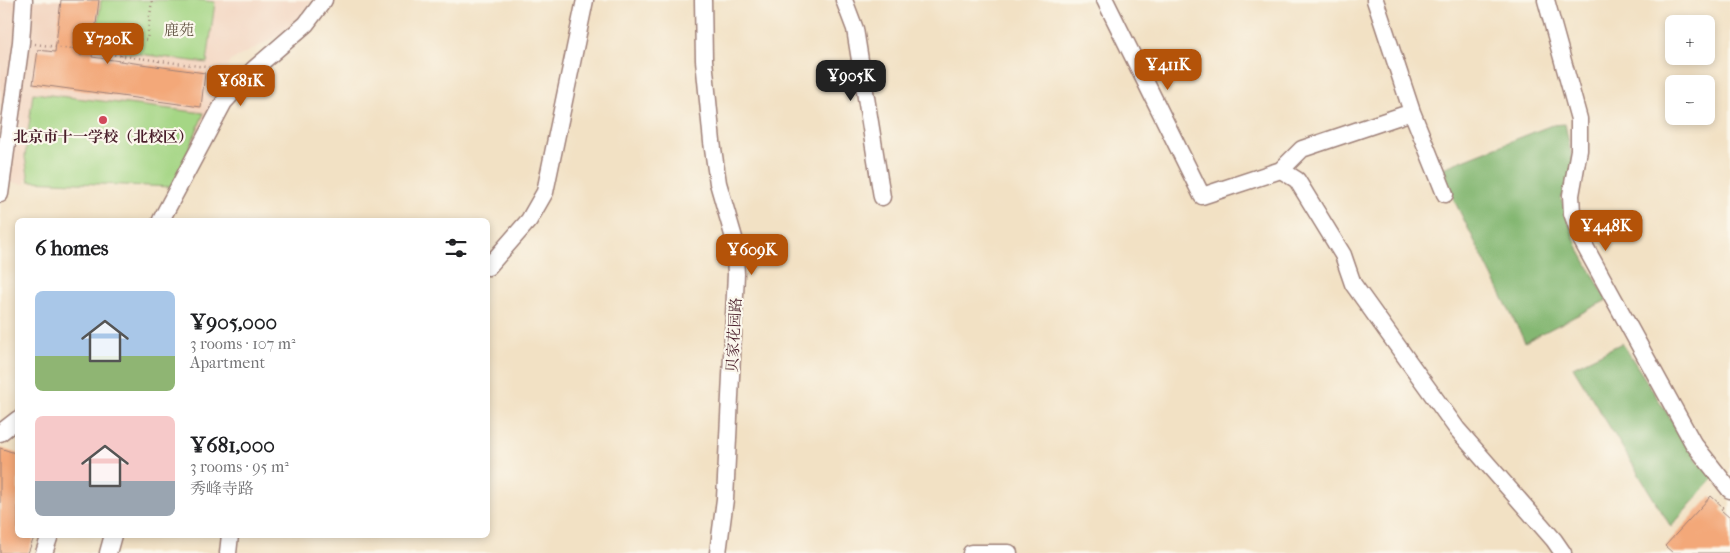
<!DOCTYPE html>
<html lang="en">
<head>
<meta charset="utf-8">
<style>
  body { margin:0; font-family:"IM FELL French Canon","Noto Serif SC",serif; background:#f6f6f6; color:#202124; height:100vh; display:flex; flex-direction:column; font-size:19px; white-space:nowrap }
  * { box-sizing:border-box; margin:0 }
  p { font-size:16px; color:#757577 }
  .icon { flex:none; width:28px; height:28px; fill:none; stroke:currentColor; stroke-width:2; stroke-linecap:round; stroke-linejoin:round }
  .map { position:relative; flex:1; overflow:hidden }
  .sheet { position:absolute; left:15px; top:218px; width:475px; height:320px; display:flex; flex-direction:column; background:#fff; border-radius:8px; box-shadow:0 2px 8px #0003 }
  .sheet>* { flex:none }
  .buttons { position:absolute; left:1665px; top:15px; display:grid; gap:10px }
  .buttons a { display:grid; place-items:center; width:50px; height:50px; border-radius:8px; background:#fff; box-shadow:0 2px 8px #0003; font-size:25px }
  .price { position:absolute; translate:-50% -42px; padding:0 11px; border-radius:10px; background:#b45309; color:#fff; font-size:16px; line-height:32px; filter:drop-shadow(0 1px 2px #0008) }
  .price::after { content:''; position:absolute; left:50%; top:30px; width:15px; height:11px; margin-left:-8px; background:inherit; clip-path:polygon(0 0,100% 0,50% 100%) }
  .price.active { background:#222; color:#fff }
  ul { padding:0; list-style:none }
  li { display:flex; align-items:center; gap:15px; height:125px; padding:0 20px }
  li span { display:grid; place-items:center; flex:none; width:140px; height:100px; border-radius:8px; color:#555 }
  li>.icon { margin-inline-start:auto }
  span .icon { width:60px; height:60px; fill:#fffc; stroke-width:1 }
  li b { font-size:21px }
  h2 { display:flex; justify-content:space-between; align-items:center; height:60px; padding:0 20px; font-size:21px }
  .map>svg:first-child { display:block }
</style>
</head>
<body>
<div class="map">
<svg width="1730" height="553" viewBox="0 0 1730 553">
  <rect width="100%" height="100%" fill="#fbf7ec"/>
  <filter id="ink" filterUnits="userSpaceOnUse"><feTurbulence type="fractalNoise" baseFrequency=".02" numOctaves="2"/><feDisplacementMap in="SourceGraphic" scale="10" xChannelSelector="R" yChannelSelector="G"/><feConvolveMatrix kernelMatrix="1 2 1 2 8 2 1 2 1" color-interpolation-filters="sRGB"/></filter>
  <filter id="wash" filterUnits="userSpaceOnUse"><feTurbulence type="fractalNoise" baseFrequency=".0096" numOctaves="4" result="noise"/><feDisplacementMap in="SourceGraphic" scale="20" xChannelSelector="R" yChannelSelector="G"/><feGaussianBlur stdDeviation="1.12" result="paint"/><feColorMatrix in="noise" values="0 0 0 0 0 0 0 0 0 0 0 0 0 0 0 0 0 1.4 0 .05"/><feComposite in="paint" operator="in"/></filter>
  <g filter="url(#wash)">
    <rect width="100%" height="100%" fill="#f2e1c4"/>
    <path fill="#f3d4bf" d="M 0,0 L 313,0 L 288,31 L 230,61 L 179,182 L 60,181 L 26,178 L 25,184 L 0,182 Z"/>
    <path fill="#a5d685" stroke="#787a58" d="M 101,0 L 199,0 L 215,2 L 207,63 L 95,48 Z
      M 33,93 L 204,113 L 173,187 L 29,181 L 25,157 Z"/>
    <path fill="#84b772" stroke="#676b4e" d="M 1565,124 L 1575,173 L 1561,198 L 1577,246 L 1607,300 L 1525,342 L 1452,196 L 1443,168 L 1552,125 Z
      M 1622,343 L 1698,461 L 1714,477 L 1671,527 L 1573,367 Z"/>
    <g id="blocks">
      <path fill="#f3a879" d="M 61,0 L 99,0 L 92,57 L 205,73 L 201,107 L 33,84 L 38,50 L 55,52 Z
        M 0,448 L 18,454 L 18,535 L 35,535 L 28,553 L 0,553 Z
        M 1711,496 L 1723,507 L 1721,510 L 1730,518 L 1730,553 L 1673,553 L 1665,546 Z"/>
    </g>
  </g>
  <g filter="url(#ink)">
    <use href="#blocks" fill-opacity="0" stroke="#9e8078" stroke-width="1"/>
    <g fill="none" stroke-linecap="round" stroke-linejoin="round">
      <defs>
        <path id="minor" d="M 703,0 L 704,60 L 712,142 L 718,183 L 734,238 L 736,274 L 725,499 L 718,553
          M 844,0 L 855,29 L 882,197
          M 1105,0 L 1202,196 L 1281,170 L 1297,180 L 1343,255 L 1353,284 L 1457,429 L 1554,540 L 1563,553
          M 1375,0 L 1412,112
          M 1546,0 L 1579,119 L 1579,150 L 1571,195 L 1572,213 L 1582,241 L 1693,443 L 1730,490
          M 1281,170 L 1302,149 L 1412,112 L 1445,194
          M 0,194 L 21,42 L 24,0
          M 161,220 L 224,102 L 254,69 L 306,24 L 324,0
          M 488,267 L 529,220 L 545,192 L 585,0
          M 0,433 L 18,419
          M 44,553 L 50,535
          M 108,553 L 113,535
          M 228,553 L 230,535
          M 971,553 L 1009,553"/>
      </defs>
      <use href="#minor" stroke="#9e8078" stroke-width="19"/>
      <path stroke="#9e8078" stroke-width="2.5" stroke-dasharray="1 4" stroke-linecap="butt" d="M 35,44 L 213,68
        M 73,49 L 74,42
        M 81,56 L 82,50
        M 120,61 L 123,48 L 133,50 L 135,39 L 147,40 L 152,0
        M 158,67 L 159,60"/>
      <use href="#minor" stroke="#fff" stroke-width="16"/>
    </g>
  </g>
  <circle fill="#d1495b" stroke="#fbf7ec" stroke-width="2" cx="103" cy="120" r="5"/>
  <g text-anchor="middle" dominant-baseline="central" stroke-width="4.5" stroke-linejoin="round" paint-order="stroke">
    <g font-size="15" fill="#655646" stroke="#fbf7ec">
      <text x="179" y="30">鹿苑</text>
    </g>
    <g font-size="15" font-weight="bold" fill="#4a1f2b" stroke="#fbf7ec">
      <text x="103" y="137">北京市十一学校（北校区）</text>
    </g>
    <g font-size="15" fill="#4a1f2b" stroke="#fbf7ec">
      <text transform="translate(734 335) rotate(-87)">贝家花园路</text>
    </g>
  </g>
</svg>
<div class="buttons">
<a>+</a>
<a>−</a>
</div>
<b class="price" style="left:108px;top:65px">¥720K</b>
<b class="price" style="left:1168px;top:91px">¥411K</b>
<b class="price active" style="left:851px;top:102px">¥905K</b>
<b class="price" style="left:241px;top:107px">¥681K</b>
<b class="price" style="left:1606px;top:252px">¥448K</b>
<b class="price" style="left:752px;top:276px">¥609K</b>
<section class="sheet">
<h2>6 homes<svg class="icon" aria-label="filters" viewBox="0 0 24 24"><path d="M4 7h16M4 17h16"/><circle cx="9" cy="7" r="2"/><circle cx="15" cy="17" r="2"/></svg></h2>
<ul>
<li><span style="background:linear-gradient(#a9c7e8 65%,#8fb573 0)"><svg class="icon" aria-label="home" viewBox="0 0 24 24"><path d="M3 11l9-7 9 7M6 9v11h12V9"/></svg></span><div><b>¥905,000</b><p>3 rooms · 107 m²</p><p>Apartment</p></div></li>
<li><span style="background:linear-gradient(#f6c9c9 65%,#9aa5b1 0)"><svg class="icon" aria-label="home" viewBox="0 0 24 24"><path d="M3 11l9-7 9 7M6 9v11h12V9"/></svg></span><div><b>¥681,000</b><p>3 rooms · 95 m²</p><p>秀峰寺路</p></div></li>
</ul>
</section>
</div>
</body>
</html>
